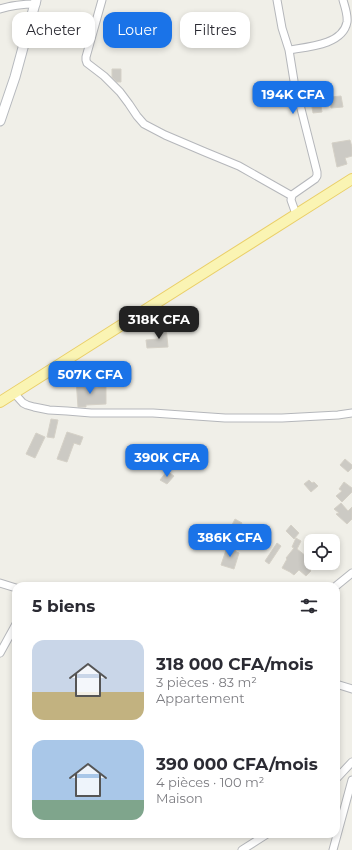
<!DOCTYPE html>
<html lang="fr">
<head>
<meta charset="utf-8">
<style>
  body { margin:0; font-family:Montserrat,sans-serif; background:#f7f7f7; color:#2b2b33; height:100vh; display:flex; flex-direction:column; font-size:15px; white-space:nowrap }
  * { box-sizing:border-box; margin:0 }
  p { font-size:13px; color:#7c7c81 }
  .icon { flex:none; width:22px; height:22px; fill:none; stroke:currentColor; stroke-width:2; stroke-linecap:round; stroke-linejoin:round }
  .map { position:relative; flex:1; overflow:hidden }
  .details { position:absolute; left:12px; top:582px; width:328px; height:256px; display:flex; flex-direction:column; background:#fff; border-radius:12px; box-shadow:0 2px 6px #0003 }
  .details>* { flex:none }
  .hud { position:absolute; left:12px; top:12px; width:328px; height:36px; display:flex; gap:8px }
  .buttons { position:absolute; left:304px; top:534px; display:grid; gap:8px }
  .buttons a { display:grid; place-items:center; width:36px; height:36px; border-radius:8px; background:#fff; box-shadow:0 2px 6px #0003; font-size:20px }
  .price { position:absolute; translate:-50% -34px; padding:0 9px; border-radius:8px; background:#1a73e8; color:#fff; font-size:13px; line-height:26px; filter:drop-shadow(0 1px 2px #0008) }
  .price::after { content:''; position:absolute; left:50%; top:24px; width:12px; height:9px; margin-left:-6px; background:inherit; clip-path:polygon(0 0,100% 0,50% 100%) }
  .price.selected { background:#222; color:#fff }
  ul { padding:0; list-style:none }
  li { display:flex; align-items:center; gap:12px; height:100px; padding:0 20px }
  li span { display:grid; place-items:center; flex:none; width:112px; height:80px; border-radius:12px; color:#555 }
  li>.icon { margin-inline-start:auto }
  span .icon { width:48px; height:48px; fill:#fffc; stroke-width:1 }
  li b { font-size:17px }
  h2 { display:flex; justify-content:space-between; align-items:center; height:48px; padding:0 20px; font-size:17px }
  .chip { padding:0 14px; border-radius:12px; background:#fff; box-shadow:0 2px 6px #0003; font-size:14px; line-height:36px }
  .chip.selected { background:#1a73e8; color:#fff }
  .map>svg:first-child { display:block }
</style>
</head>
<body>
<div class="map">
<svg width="352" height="850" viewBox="0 0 352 850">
  <rect width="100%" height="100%" fill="#f0efe8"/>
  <path fill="#cccac4" stroke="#d5d1c7" d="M 112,69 L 121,69 L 121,82 L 117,82 L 112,77 Z
    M 319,95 L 322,112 L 313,113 L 310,96 Z
    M 341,96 L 343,107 L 331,108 L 330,97 Z
    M 350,140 L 352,147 L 352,156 L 345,158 L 347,164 L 337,167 L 332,143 Z
    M 158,327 L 166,327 L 168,347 L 147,348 L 146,340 L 158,339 Z
    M 76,379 L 84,379 L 85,388 L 98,387 L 98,386 L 106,386 L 106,404 L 86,405 L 86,407 L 78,407 Z
    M 51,419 L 58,420 L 54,438 L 47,437 Z
    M 67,432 L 83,437 L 80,445 L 74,443 L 67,462 L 57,459 Z
    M 36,433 L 45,437 L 35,458 L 26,454 Z
    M 345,459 L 352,465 L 352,468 L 348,472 L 340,465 Z
    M 167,471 L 174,476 L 167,484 L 160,480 Z
    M 309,480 L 312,483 L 314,482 L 318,486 L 311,492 L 304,484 Z
    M 344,482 L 352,488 L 352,492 L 342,502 L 336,496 L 342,491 L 339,489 Z
    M 341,503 L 348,511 L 352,507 L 352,519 L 347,524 L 336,514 L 339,513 L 334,509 Z
    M 235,519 L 242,523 L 237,533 L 230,529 Z
    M 291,525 L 299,533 L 294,539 L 286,531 Z
    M 296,538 L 301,541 L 297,549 L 311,560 L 311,563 L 315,563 L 310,570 L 311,571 L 306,576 L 299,570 L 294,575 L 290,572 L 282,568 L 287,559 L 286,558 L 294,548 L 292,547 Z
    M 277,543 L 281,546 L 269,564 L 265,561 Z
    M 227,547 L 236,551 L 236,552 L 239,553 L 234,569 L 221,565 Z"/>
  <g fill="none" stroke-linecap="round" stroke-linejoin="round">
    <defs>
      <path id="minor" d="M 102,0 L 86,57 L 86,60 L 87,63 L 104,76 L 120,92 L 129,104 L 137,116 L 144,124 L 165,135 L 205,152 L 239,166 L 292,196
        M 277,0 L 282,28 L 289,50 L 294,81 L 317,172 L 317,176 L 315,179 L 292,195 L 291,200 L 296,214
        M 0,9 C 12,5 23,4 36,4
        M 289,50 C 307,47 343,45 347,22 C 348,15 345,7 343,0
        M 14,393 L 23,403 L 27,405 L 34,407 L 49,410 L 67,411 L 91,413 L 153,413 L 225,418 L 282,418 L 338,415 L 352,413
        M 0,583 L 16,588
        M 336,586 L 352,573
        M 0,653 L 16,624
        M 336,684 L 352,689
        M 336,779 L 352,762
        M 242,850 L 267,834
        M 333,850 L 352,780"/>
      <path id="secondary" d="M 0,121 L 15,77 L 36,0"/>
      <path id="primary" d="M 0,402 L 352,179"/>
    </defs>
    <use href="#minor" stroke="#b5b7bb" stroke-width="9"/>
    <use href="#secondary" stroke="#b6b9be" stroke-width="11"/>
    <use href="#primary" stroke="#eacf68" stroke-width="12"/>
    <use href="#minor" stroke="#fff" stroke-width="7"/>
    <use href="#secondary" stroke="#fff" stroke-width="9"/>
    <use href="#primary" stroke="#faf4b3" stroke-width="10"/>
  </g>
</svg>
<div class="buttons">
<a><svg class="icon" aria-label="locate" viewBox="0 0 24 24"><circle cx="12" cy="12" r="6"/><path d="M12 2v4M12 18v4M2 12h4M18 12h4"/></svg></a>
</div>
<b class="price" style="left:293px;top:115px">194K CFA</b>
<b class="price selected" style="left:159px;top:340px">318K CFA</b>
<b class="price" style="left:90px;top:395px">507K CFA</b>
<b class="price" style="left:167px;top:478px">390K CFA</b>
<b class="price" style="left:230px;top:558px">386K CFA</b>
<div class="hud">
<a class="chip">Acheter</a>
<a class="chip selected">Louer</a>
<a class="chip">Filtres</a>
</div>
<section class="details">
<h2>5 biens<svg class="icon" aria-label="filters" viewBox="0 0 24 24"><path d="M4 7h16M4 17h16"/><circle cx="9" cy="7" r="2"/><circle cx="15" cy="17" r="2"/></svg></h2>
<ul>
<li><span style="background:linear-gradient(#c9d6e8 65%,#c2b280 0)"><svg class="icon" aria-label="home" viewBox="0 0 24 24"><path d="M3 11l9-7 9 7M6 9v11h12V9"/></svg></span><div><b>318 000 CFA/mois</b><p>3 pièces · 83 m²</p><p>Appartement</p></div></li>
<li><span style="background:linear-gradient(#a9c7e8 75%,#7fa58c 0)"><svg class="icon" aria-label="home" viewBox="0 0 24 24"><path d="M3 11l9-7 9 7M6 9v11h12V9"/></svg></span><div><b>390 000 CFA/mois</b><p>4 pièces · 100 m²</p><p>Maison</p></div></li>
</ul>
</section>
</div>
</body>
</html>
